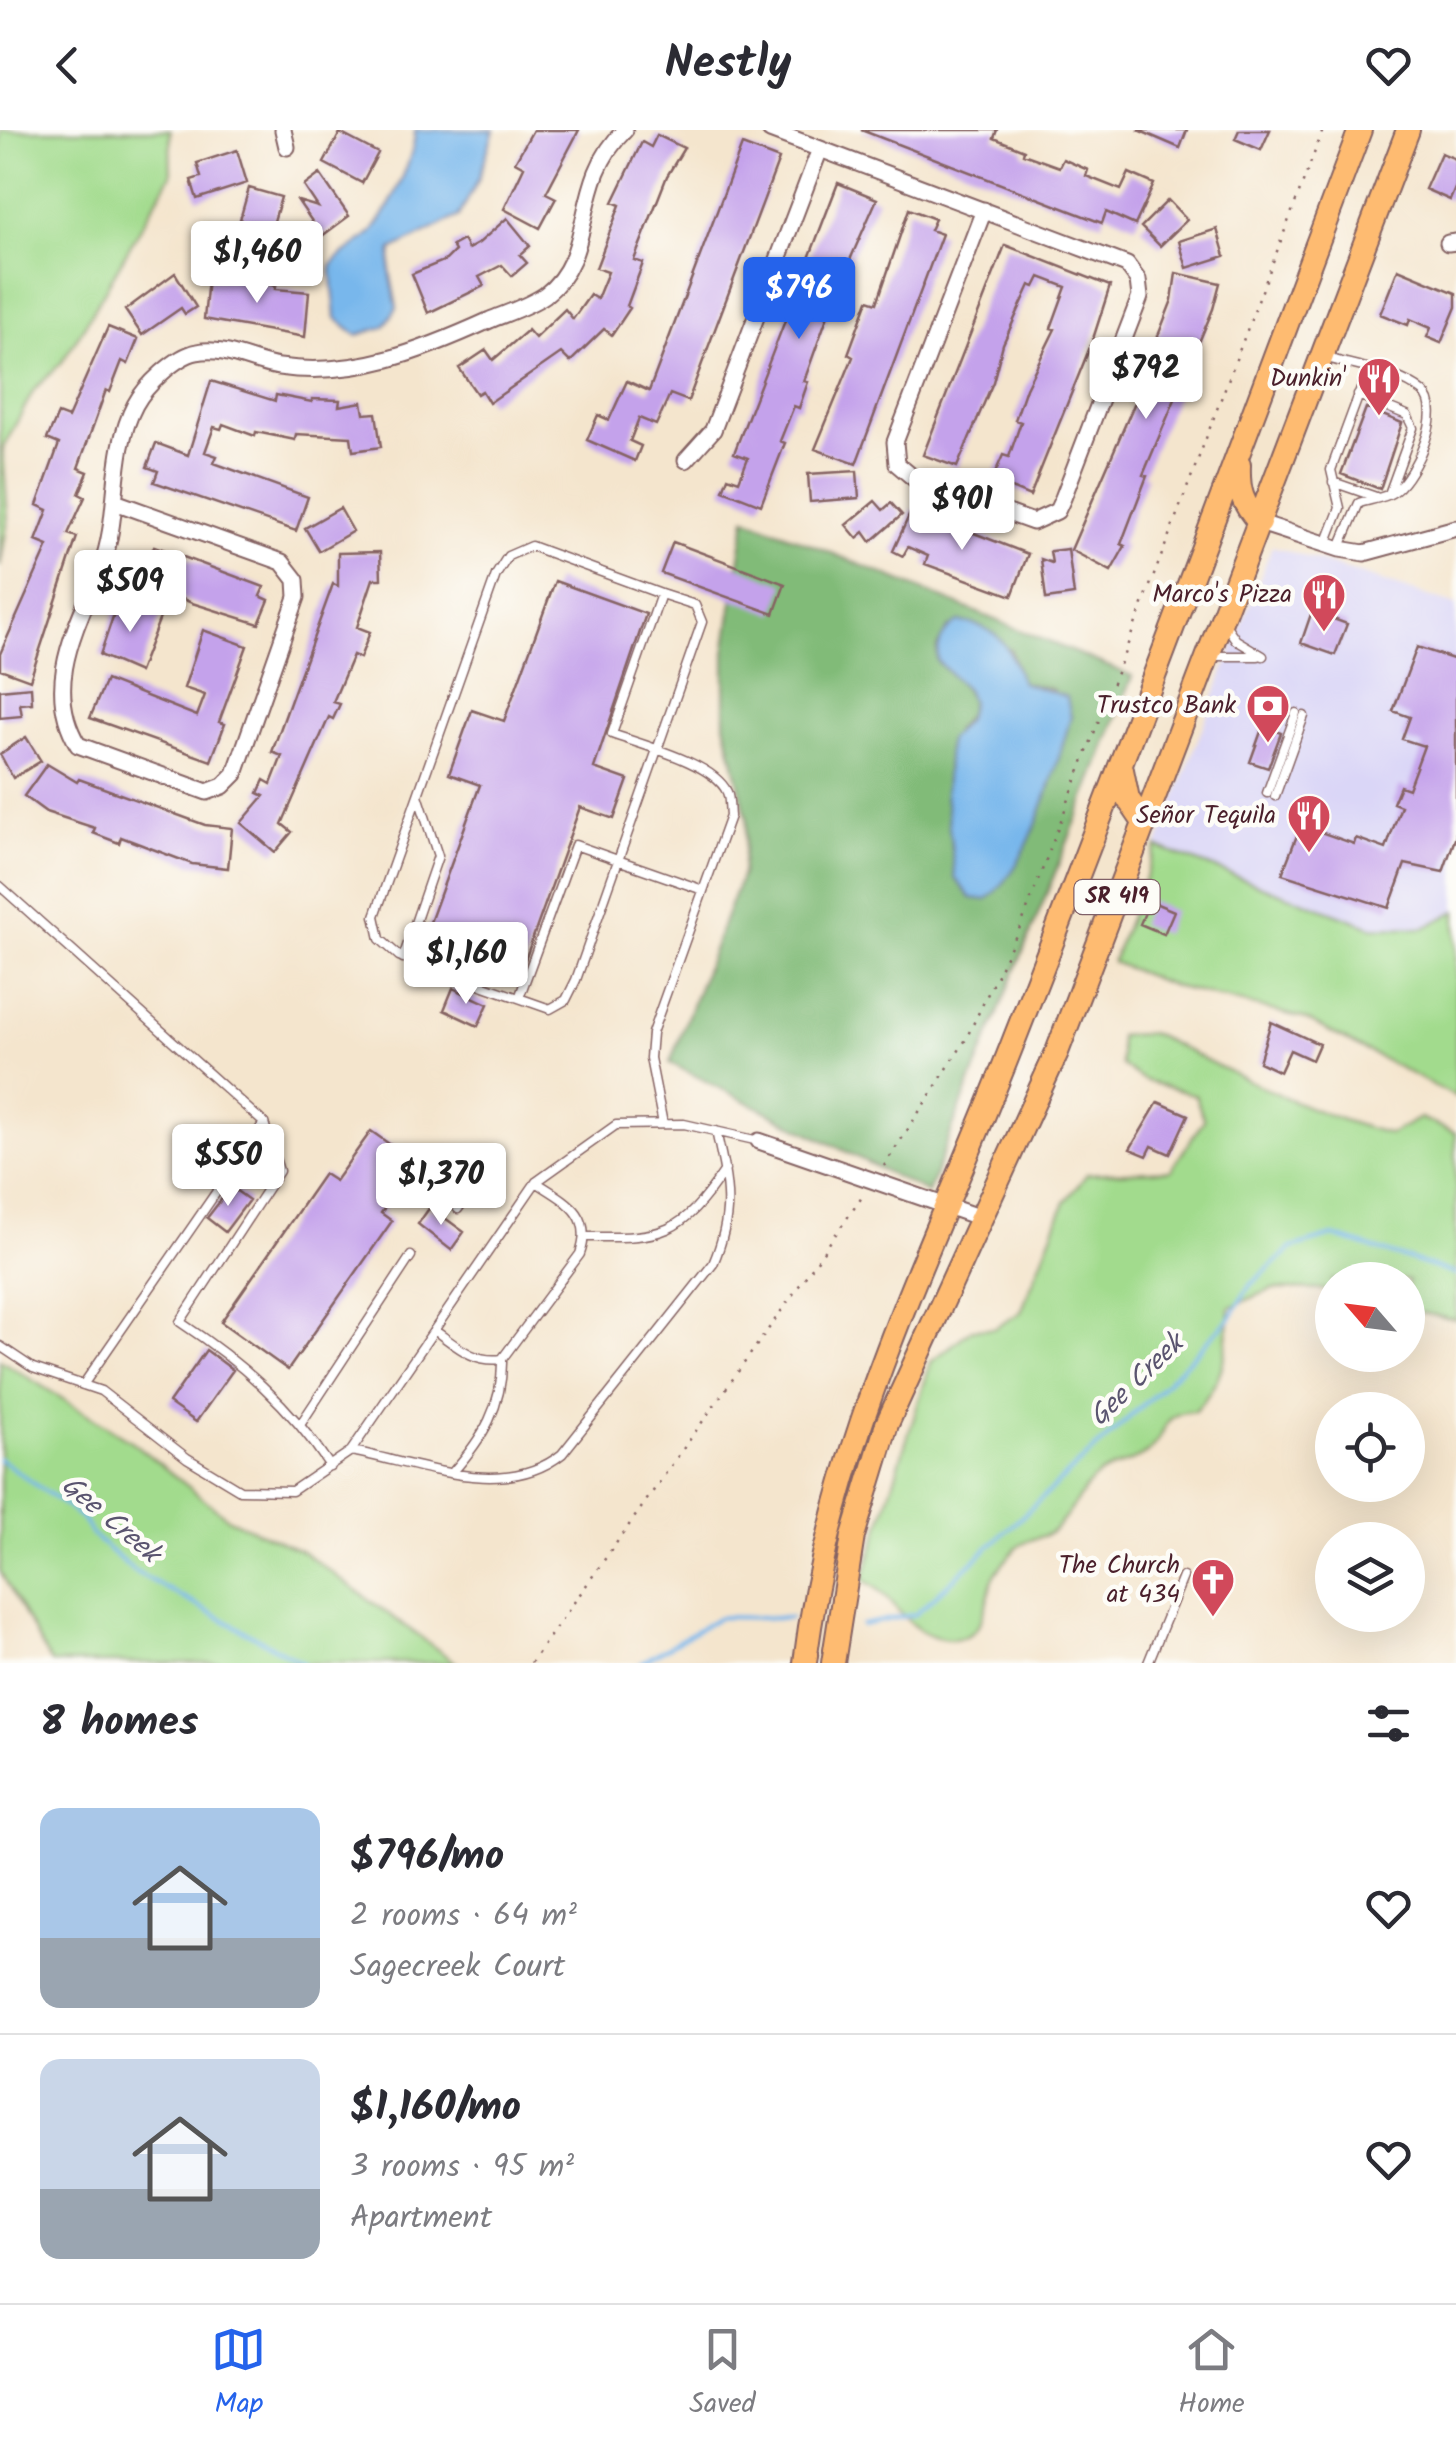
<!DOCTYPE html>
<html lang="en">
<head>
<meta charset="utf-8">
<style>
  body { margin:0; font-family:Kalam,sans-serif; background:#f7f7f7; color:#2b2b33; height:100vh; display:flex; flex-direction:column; font-size:38px; white-space:nowrap }
  * { box-sizing:border-box; margin:0 }
  p { font-size:32px; color:#7c7c81 }
  .icon { flex:none; width:55px; height:55px; fill:none; stroke:currentColor; stroke-width:2; stroke-linecap:round; stroke-linejoin:round }
  .map { position:relative; height:1533px; overflow:hidden }
  .drawer { display:flex; flex-direction:column; background:#fff; flex:1 }
  .drawer>* { flex:none }
  .needle { width:65px; rotate:298deg }
  .buttons { position:absolute; left:1315px; top:1132px; display:grid; gap:20px }
  .buttons a { display:grid; place-items:center; width:110px; height:110px; border-radius:50%; background:#fff; box-shadow:0 10px 40px #0002; font-size:50px }
  .price { position:absolute; translate:-50% -85px; padding:0 22px; border-radius:10px; background:#fff; color:#222; font-size:32px; line-height:65px; filter:drop-shadow(0 2px 5px #0008) }
  .price::after { content:''; position:absolute; left:50%; top:60px; width:30px; height:22px; margin-left:-15px; background:inherit; clip-path:polygon(0 0,100% 0,50% 100%) }
  .price.active { background:#2563eb; color:#fff }
  ul { padding:0; list-style:none }
  li { display:flex; align-items:center; gap:30px; height:250px; padding:0 40px }
  li+li { border-top:2px solid #e1e1e2 }
  li span { display:grid; place-items:center; flex:none; width:280px; height:200px; border-radius:20px; color:#555 }
  li>.icon { margin-inline-start:auto }
  span .icon { width:120px; height:120px; fill:#fffc; stroke-width:1 }
  li b { font-size:42px }
  h2 { display:flex; justify-content:space-between; align-items:center; height:120px; padding:0 40px; font-size:42px }
  header { display:flex; justify-content:space-between; align-items:center; height:130px; padding:0 40px; background:#fff; font-size:45px; font-weight:800 }
  .dock { display:flex; justify-content:space-around; align-items:center; height:140px; border-top:2px solid #e1e1e2; background:#fff; font-size:28px; color:#7c7c81 }
  .dock a { display:grid; justify-items:center; gap:5px }
  .dock .active { color:#2563eb }
  .map>svg:first-child { display:block }
</style>
</head>
<body>
<header><svg class="icon" aria-label="back" viewBox="0 0 24 24"><path d="M15 5l-7 7 7 7"/></svg>Nestly<svg class="icon" aria-label="heart" viewBox="0 0 24 24"><path d="M12 20l-8-8c-3-5 5-10 8-4 3-6 11-1 8 4z"/></svg></header>
<div class="map">
<svg width="1456" height="1533" viewBox="0 0 1456 1533">
  <rect width="100%" height="100%" fill="#fdfcf7"/>
  <filter id="ink" filterUnits="userSpaceOnUse"><feTurbulence type="fractalNoise" baseFrequency=".01" numOctaves="2"/><feDisplacementMap in="SourceGraphic" scale="20" xChannelSelector="R" yChannelSelector="G"/><feConvolveMatrix kernelMatrix="1 2 1 2 8 2 1 2 1" color-interpolation-filters="sRGB"/></filter>
  <filter id="wash" filterUnits="userSpaceOnUse"><feTurbulence type="fractalNoise" baseFrequency=".0048" numOctaves="4" result="noise"/><feDisplacementMap in="SourceGraphic" scale="40" xChannelSelector="R" yChannelSelector="G"/><feGaussianBlur stdDeviation="2.25" result="paint"/><feColorMatrix in="noise" values="0 0 0 0 0 0 0 0 0 0 0 0 0 0 0 0 0 1.4 0 .05"/><feComposite in="paint" operator="in"/></filter>
  <g filter="url(#wash)">
    <rect width="100%" height="100%" fill="#f4e5cd"/>
    <path fill="#dad6f7" d="M 1272,416 L 1456,475 L 1456,781 L 1424,798 L 1372,797 L 1157,717 Z"/>
    <path fill="#a2db8d" stroke="#767d5c" stroke-width="2.5" d="M 0,0 L 170,0 L 171,45 L 82,200 L 62,232 L 34,260 L 3,318 L 8,390 L 0,437 Z
      M 1157,717 L 1372,797 L 1424,798 L 1456,781 L 1456,967 L 1303,888 L 1173,856 L 1112,832 Z
      M 1150,903 C 1229,940 1305,983 1390,1004 L 1420,988 L 1456,1003 L 1456,1190 L 1408,1180 L 1408,1150 L 1332,1150 L 1332,1160 L 1273,1159 L 1230,1177 C 1226,1221 1227,1247 1195,1281 C 1158,1282 1169,1306 1148,1322 C 1134,1333 1114,1335 1099,1345 C 1080,1358 1071,1388 1050,1403 C 1042,1408 1030,1408 1022,1414 C 1013,1420 997,1440 993,1449 C 984,1472 988,1511 948,1509 C 902,1505 896,1464 863,1450 L 931,1232 L 972,1199 L 995,1198 L 1021,1182 L 1065,1072 L 1087,1044 L 1171,1040 L 1204,990 L 1195,965 L 1146,951 L 1121,935 L 1119,906 Z
      M 0,1230 L 132,1312 L 229,1389 L 302,1421 L 456,1533 L 51,1533 L 0,1441 Z"/>
    <path fill="#81bb78" stroke="#666d52" stroke-width="2.5" fill-rule="evenodd" d="M 746,388 L 1132,546 C 1068,720 992,889 928,1063 L 670,933 L 742,744 L 747,689 L 725,594 L 725,522 ZM 949,497 L 1011,520 L 1021,552 L 1052,559 L 1071,587 L 1026,714 L 954,600 C 990,570 959,555 937,531 L 937,517 Z"/>
    <path fill="#78b7ec" stroke="#616b8c" stroke-width="2.5" d="M 415,0 L 494,0 L 479,48 L 459,86 L 392,120 L 390,141 L 397,178 L 384,197 L 357,205 L 336,188 L 331,136 C 343,121 361,115 373,101 C 390,79 415,27 415,0 Z
      M 958,492 C 998,494 1010,517 1021,552 L 1067,567 L 1071,587 C 1055,640 1031,738 986,770 L 971,768 L 955,748 L 945,664 L 948,610 L 967,589 L 971,571 L 966,559 L 937,531 C 937,515 943,500 958,492 Z"/>
    <g fill="none" stroke-linecap="round" stroke-linejoin="round">
      <path stroke="#78b7ec" stroke-width="4" d="M 0,1329 L 82,1388 L 92,1405 L 134,1441 L 303,1533
        M 862,1495 L 916,1484 L 1159,1260 L 1230,1188 L 1250,1155 L 1292,1118 L 1333,1106 L 1456,1144
        M 641,1533 L 719,1487 L 790,1488"/>
    </g>
    <g id="blocks">
      <path fill="#c4a2eb" d="M 533,0 L 579,0 L 546,63 L 556,68 L 540,98 L 504,79 L 524,37 L 515,32 Z
        M 861,0 L 997,0 L 994,8 L 1024,20 L 1023,24 L 1059,37 L 1063,29 L 1088,40 L 1086,46 L 1121,60 L 1129,43 L 1154,54 L 1135,95 L 1106,82 L 1102,93 Z
        M 1138,0 L 1187,0 L 1180,18 Z
        M 1239,0 L 1270,0 L 1261,20 L 1235,9 Z
        M 340,3 L 378,23 L 362,53 L 324,33 Z
        M 657,5 L 684,18 L 667,46 L 634,130 L 643,133 L 627,176 L 630,178 L 612,205 L 604,199 L 570,232 L 561,223 L 489,273 L 482,261 L 477,264 L 459,238 L 486,220 L 493,230 L 528,200 L 535,208 L 565,179 L 573,189 L 590,165 L 597,169 L 608,142 L 596,138 L 620,75 L 613,72 L 642,12 L 651,17 Z
        M 742,15 L 779,29 L 688,271 L 670,264 L 656,295 L 639,288 L 630,311 L 641,316 L 635,331 L 587,310 L 598,285 L 609,290 L 627,251 L 649,261 Z
        M 237,20 L 247,53 L 197,69 L 191,50 L 201,47 L 197,33 Z
        M 1441,23 L 1456,29 L 1456,56 L 1450,70 L 1425,59 Z
        M 320,44 L 349,86 L 322,106 L 298,71 L 318,77 L 304,56 Z
        M 838,53 L 877,69 L 838,157 L 804,251 L 808,252 L 799,278 L 794,276 L 780,311 L 785,313 L 761,375 L 723,360 L 728,347 L 739,351 L 748,328 L 734,323 Z
        M 249,58 L 281,67 L 270,105 L 260,102 L 256,113 L 235,107 Z
        M 1168,70 L 1187,90 L 1160,116 L 1141,97 Z
        M 909,79 L 935,89 L 930,100 L 942,104 L 856,334 L 815,319 L 853,227 L 848,224 L 868,170 L 877,173 Z
        M 507,88 L 530,116 L 520,125 L 527,133 L 512,146 L 502,135 L 479,147 L 484,156 L 428,183 L 412,144 L 446,130 L 455,121 L 452,116 L 463,110 L 468,119 L 479,113 Z
        M 1217,99 L 1225,126 L 1187,138 L 1179,111 Z
        M 1005,115 L 1110,156 L 1092,212 L 1030,366 L 992,350 L 1003,325 L 1009,327 L 1021,292 L 1015,290 L 1026,258 L 1055,199 L 1051,198 L 1066,157 L 1040,147 L 1035,157 L 1030,155 L 1003,214 L 993,252 L 957,337 L 923,325 Z
        M 1398,139 L 1456,163 L 1456,177 L 1441,213 L 1427,207 L 1431,198 L 1410,189 L 1408,195 L 1380,184 Z
        M 175,143 L 196,177 L 185,184 L 181,178 L 142,205 L 125,180 Z
        M 1176,143 L 1220,153 L 1213,179 L 1143,345 L 1147,346 L 1121,414 L 1125,416 L 1111,441 L 1071,420 L 1151,235 L 1147,234 L 1172,170 Z
        M 208,149 L 249,150 L 276,156 L 275,159 L 309,162 L 305,207 L 204,189 Z
        M 108,197 L 138,209 L 128,234 L 122,231 L 110,262 L 106,260 L 78,338 L 88,342 L 79,364 L 85,367 L 68,404 L 77,407 L 30,550 L 0,539 L 0,524 L 48,416 L 36,411 L 48,380 L 37,375 L 59,314 L 47,309 L 58,284 L 68,288 Z
        M 211,251 L 275,271 L 276,265 L 312,272 L 312,269 L 340,270 L 339,276 L 362,272 L 364,284 L 376,283 L 381,317 L 353,321 L 351,307 L 296,304 L 295,310 L 256,302 L 255,306 L 223,294 L 221,299 L 214,297 L 205,322 L 217,326 L 214,333 L 308,367 L 296,401 L 154,352 L 158,341 L 147,337 L 156,313 L 188,325 Z
        M 1366,278 L 1402,293 L 1380,359 L 1341,344 Z
        M 857,341 L 859,368 L 810,372 L 808,344 Z
        M 875,371 L 883,380 L 891,373 L 902,385 L 871,412 L 864,402 L 857,408 L 846,395 Z
        M 340,378 L 353,401 L 319,421 L 305,398 Z
        M 912,379 L 1028,424 L 1012,466 L 925,434 L 928,426 L 908,417 L 903,426 L 893,421 Z
        M 673,412 L 785,454 L 774,484 L 661,443 Z
        M 154,416 L 264,457 L 260,466 L 269,470 L 259,494 L 192,473 L 131,447 L 141,423 L 149,427 Z
        M 1068,419 L 1074,465 L 1046,469 L 1041,429 L 1052,433 L 1050,421 Z
        M 380,422 L 381,449 L 373,449 L 357,497 L 370,502 L 360,528 L 353,525 L 333,572 L 340,574 L 333,589 L 329,587 L 282,694 L 292,702 L 275,722 L 241,693 L 264,666 L 258,663 L 264,650 L 271,654 L 282,626 L 272,622 L 333,454 L 338,456 L 338,423 Z
        M 555,451 L 646,484 L 594,638 L 628,650 L 614,689 L 580,677 L 521,841 L 425,806 L 480,655 L 449,644 L 472,580 L 504,591 Z
        M 119,469 L 161,485 L 139,542 L 100,525 Z
        M 1312,481 L 1347,494 L 1335,525 L 1301,513 Z
        M 203,500 L 247,516 L 219,592 L 225,594 L 211,631 L 90,588 L 106,550 L 197,586 L 205,565 L 184,558 Z
        M 1417,517 L 1456,530 L 1456,706 L 1443,742 L 1405,734 L 1389,778 L 1282,744 L 1301,695 L 1354,714 L 1356,708 L 1386,719 L 1401,676 L 1393,673 L 1400,656 L 1408,659 L 1424,616 L 1402,609 L 1410,587 L 1393,581 Z
        M 31,557 L 32,573 L 20,574 L 22,586 L 0,588 L 0,560 Z
        M 1263,596 L 1281,603 L 1268,638 L 1250,632 Z
        M 26,607 L 41,631 L 13,648 L 0,624 Z
        M 47,634 L 77,652 L 79,649 L 205,695 L 232,698 L 228,738 L 192,734 L 121,707 L 119,713 L 93,703 L 95,698 L 46,682 L 24,666 Z
        M 1150,771 L 1174,781 L 1164,804 L 1140,794 Z
        M 453,858 L 488,874 L 478,896 L 444,880 Z
        M 1271,892 L 1319,914 L 1312,930 L 1290,920 L 1280,942 L 1259,932 Z
        M 1158,972 L 1188,985 L 1170,1024 L 1152,1016 L 1147,1026 L 1130,1019 Z
        M 371,1001 L 416,1033 L 381,1083 L 392,1091 L 288,1240 L 221,1192 L 324,1044 L 335,1051 Z
        M 231,1057 L 249,1070 L 225,1102 L 207,1088 Z
        M 430,1077 L 464,1102 L 451,1120 L 418,1094 Z
        M 206,1220 L 233,1240 L 196,1292 L 169,1273 Z"/>
    </g>
  </g>
  <g filter="url(#ink)">
    <use href="#blocks" fill-opacity="0" stroke="#866464" stroke-width="2.5"/>
    <g fill="none" stroke-linecap="round" stroke-linejoin="round">
      <defs>
        <path id="service" d="M 1327,228 C 1357,237 1399,242 1423,262 C 1445,280 1415,345 1396,360 C 1387,368 1371,369 1359,373 L 1340,417
          M 1358,265 L 1407,285 L 1413,298 L 1389,364
          M 1333,352 L 1376,367
          M 1326,414 L 1340,378 L 1331,340 L 1368,240
          M 661,464 L 695,475 L 702,492 L 576,850 L 566,870 L 550,879 L 399,826 L 380,809 L 375,786 L 496,445 L 508,426 L 531,416 L 661,464 L 612,604 C 642,615 714,633 727,662 C 730,669 729,679 730,686 L 652,903 L 650,928 L 663,994
          M 1225,494 L 1236,510 L 1263,526
          M 1213,526 L 1258,526
          M 1267,663 L 1296,583
          M 1275,666 L 1304,586
          M 0,756 L 264,993 L 279,1041 L 180,1192 C 239,1231 291,1276 330,1336
          M 403,828 L 438,726 L 418,665
          M 519,868 L 575,715 L 703,760
          M 458,1079 L 483,1044
          M 586,1107 C 664,1108 680,1106 725,1040
          M 434,1200 C 457,1216 473,1233 502,1229 L 580,1124 C 594,1084 567,1072 536,1052
          M 0,1216 L 33,1238 L 101,1261 L 187,1328 L 240,1360 L 292,1361 L 351,1321 L 536,1052 L 616,995 L 684,994 L 759,1011
          M 83,1255 L 264,993
          M 300,1295 L 411,1126
          M 351,1321 C 417,1333 504,1371 562,1324 L 713,1134 C 735,1082 728,1055 716,1001
          M 452,1343 C 483,1308 503,1276 502,1229
          M 1148,1533 L 1183,1447"/>
        <path id="minor" d="M 283,0 L 287,17
          M 770,0 L 1127,135 L 1138,150 L 1140,167 L 1063,368 L 1057,381 L 1033,392 L 916,350 L 897,334 L 895,312 L 984,80
          M 1448,113 L 1456,112
          M 686,330 L 713,300 L 820,19
          M 115,372 L 282,432 L 296,450 L 297,467 L 235,644 L 223,656 L 207,662 L 78,615 C 42,556 77,496 101,437 C 121,386 109,324 135,275 C 145,256 176,226 197,222 C 225,216 252,233 279,237 C 355,248 422,221 490,190 C 507,183 529,176 545,165 C 598,125 570,53 625,0
          M 1260,393 L 1340,419 L 1364,423 L 1456,398
          M 759,1011 L 984,1089"/>
        <path id="primary" d="M 1239,335 C 1238,360 1242,374 1260,393
          M 1121,635 L 1128,669 L 1145,694
          M 805,1533 C 832,1307 935,1115 1016,905 C 1134,605 1246,302 1360,0
          M 833,1533 L 853,1406 L 887,1294 L 1057,922 L 1408,0"/>
      </defs>
      <use href="#service" stroke="#866464" stroke-width="11"/>
      <use href="#minor" stroke="#866464" stroke-width="19"/>
      <use href="#primary" stroke="#866464" stroke-width="26"/>
      <path stroke="#866464" stroke-width="2.5" stroke-dasharray="2.5 8" stroke-linecap="butt" d="M 884,1036 L 965,911 L 1022,793 L 1323,0
        M 531,1533 L 865,1063"/>
      <use href="#service" stroke="#fff" stroke-width="8"/>
      <use href="#minor" stroke="#fff" stroke-width="15"/>
      <use href="#primary" stroke="#febb71" stroke-width="22"/>
    </g>
  </g>
  <defs>
    <symbol id="restaurant-pin" viewBox="-11 -11 22 30"><path d="M0 17L-7.5 6A9.5 9.5 0 1 1 7.5 6Z" fill="#d1495b" stroke="#fdfcf7"/><path d="M-5-6h1v4h1v-4h1v4h1v-4h1v5L-1.5 .5V6h-2V.5L-5-1ZM5-6V6H3V1.5H1.5Q1.5-4 5-6Z" fill="#fff"/></symbol>
    <symbol id="bank-pin" viewBox="-11 -11 22 30"><path d="M0 17L-7.5 6A9.5 9.5 0 1 1 7.5 6Z" fill="#d1495b" stroke="#fdfcf7"/><path d="M-6-4H6V4H-6ZM0-2.3a2.3 2.3 0 1 0 0 4.6a2.3 2.3 0 1 0 0-4.6Z" fill="#fff"/></symbol>
    <symbol id="church-pin" viewBox="-11 -11 22 30"><path d="M0 17L-7.5 6A9.5 9.5 0 1 1 7.5 6Z" fill="#d1495b" stroke="#fdfcf7"/><path d="M-1.2-6h2.4v3.5h3.3v2.4h-3.3V6h-2.4V-.1h-3.3v-2.4h3.3Z" fill="#fff"/></symbol>
  </defs>
  <g fill-rule="evenodd">
    <use href="#restaurant-pin" x="1354" y="224" width="50" height="68"/>
    <use href="#restaurant-pin" x="1299" y="440" width="50" height="68"/>
    <use href="#bank-pin" x="1243" y="551" width="50" height="68"/>
    <use href="#restaurant-pin" x="1284" y="661" width="50" height="68"/>
    <use href="#church-pin" x="1188" y="1425" width="50" height="68"/>
  </g>
  <g text-anchor="middle" dominant-baseline="central" stroke-width="9" stroke-linejoin="round" paint-order="stroke">
    <rect fill="#fdfcf7" stroke="#806168" stroke-width="2.5" x="1074.5" y="750" width="85" height="34" rx="8"/>
    <g font-size="22" font-weight="bold" fill="#4a1f2b">
      <text x="1117" y="767">SR 419</text>
    </g>
    <g font-size="25" fill="#4a1f2b" stroke="#fdfcf7" text-anchor="end">
      <text x="1346" y="249">Dunkin'</text>
      <text x="1292" y="465">Marco's Pizza</text>
      <text x="1236" y="576">Trustco Bank</text>
      <text x="1276" y="686">Señor Tequila</text>
      <text x="1180" y="1436">The Church<tspan x="1180" dy="29">at 434</tspan></text>
    </g>
    <g font-size="28" font-style="italic" fill="#5a546f" stroke="#fdfcf7">
      <text transform="translate(1137 1251) rotate(-44)">Gee Creek</text>
      <text transform="translate(110 1390) rotate(40)">Gee Creek</text>
    </g>
  </g>
</svg>
<div class="buttons">
<a><svg class="needle" viewBox="-14 -14 28 28"><path d="M0-13l5 13h-10z" fill="#e53935"/><path d="M0 13l5-13h-10z" fill="#7c7c81"/></svg></a>
<a><svg class="icon" aria-label="locate" viewBox="0 0 24 24"><circle cx="12" cy="12" r="6"/><path d="M12 2v4M12 18v4M2 12h4M18 12h4"/></svg></a>
<a><svg class="icon" aria-label="layers" viewBox="0 0 24 24"><path d="M12 4l9 5-9 5-9-5zM3 14l9 5 9-5"/></svg></a>
</div>
<b class="price" style="left:257px;top:176px">$1,460</b>
<b class="price active" style="left:799px;top:212px">$796</b>
<b class="price" style="left:1146px;top:292px">$792</b>
<b class="price" style="left:962px;top:423px">$901</b>
<b class="price" style="left:130px;top:505px">$509</b>
<b class="price" style="left:466px;top:877px">$1,160</b>
<b class="price" style="left:228px;top:1079px">$550</b>
<b class="price" style="left:441px;top:1098px">$1,370</b>
</div>
<section class="drawer">
<h2>8 homes<svg class="icon" aria-label="filters" viewBox="0 0 24 24"><path d="M4 7h16M4 17h16"/><circle cx="9" cy="7" r="2"/><circle cx="15" cy="17" r="2"/></svg></h2>
<ul>
<li><span style="background:linear-gradient(#a9c7e8 65%,#9aa5b1 0)"><svg class="icon" aria-label="home" viewBox="0 0 24 24"><path d="M3 11l9-7 9 7M6 9v11h12V9"/></svg></span><div><b>$796/mo</b><p>2 rooms · 64 m²</p><p>Sagecreek Court</p></div><svg class="icon" aria-label="heart" viewBox="0 0 24 24"><path d="M12 20l-8-8c-3-5 5-10 8-4 3-6 11-1 8 4z"/></svg></li>
<li><span style="background:linear-gradient(#c9d6e8 65%,#9aa5b1 0)"><svg class="icon" aria-label="home" viewBox="0 0 24 24"><path d="M3 11l9-7 9 7M6 9v11h12V9"/></svg></span><div><b>$1,160/mo</b><p>3 rooms · 95 m²</p><p>Apartment</p></div><svg class="icon" aria-label="heart" viewBox="0 0 24 24"><path d="M12 20l-8-8c-3-5 5-10 8-4 3-6 11-1 8 4z"/></svg></li>
</ul>
</section>
<nav class="dock">
<a class="active"><svg class="icon" aria-label="map" viewBox="0 0 24 24"><path d="M3 6l6-2 6 2 6-2v14l-6 2-6-2-6 2zM9 4v14M15 6v14"/></svg>Map</a>
<a><svg class="icon" aria-label="saved" viewBox="0 0 24 24"><path d="M7 4h10v16l-5-4-5 4z"/></svg>Saved</a>
<a><svg class="icon" aria-label="home" viewBox="0 0 24 24"><path d="M3 11l9-7 9 7M6 9v11h12V9"/></svg>Home</a>
</nav>
</body>
</html>
